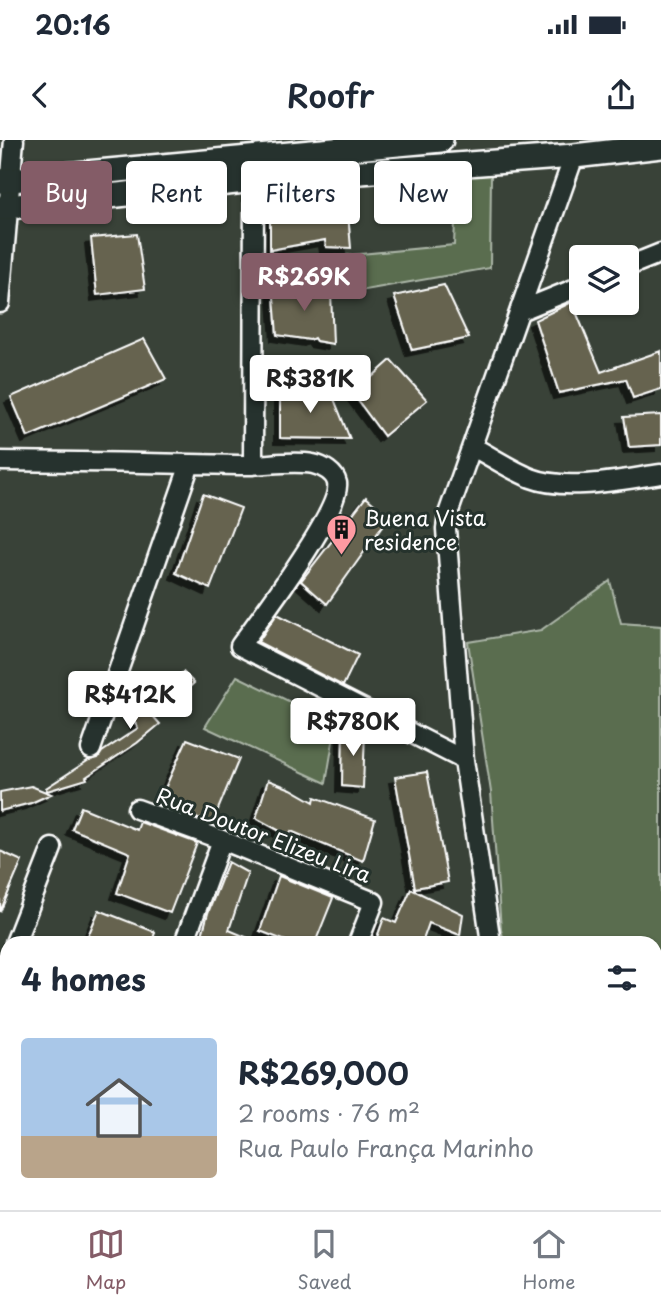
<!DOCTYPE html>
<html lang="en">
<head>
<meta charset="utf-8">
<style>
  body { margin:0; font-family:"Playpen Sans",sans-serif; background:#f2f2f3; color:#1f2937; height:100vh; display:flex; flex-direction:column; font-size:26px; white-space:nowrap }
  * { box-sizing:border-box; margin:0 }
  p { font-size:23px; color:#747a83 }
  .icon { flex:none; width:38px; height:38px; fill:none; stroke:currentColor; stroke-width:2; stroke-linecap:round; stroke-linejoin:round }
  .map { position:relative; flex:1; overflow:hidden }
  .sheet { position:absolute; left:0px; top:796px; width:662px; height:275px; display:flex; flex-direction:column; background:#fff; border-radius:21px 21px 0 0; box-shadow:0 2px 5px #0004 }
  .sheet>* { flex:none }
  .hud { position:absolute; left:21px; top:21px; width:620px; height:63px; display:flex; gap:14px }
  .controls { position:absolute; left:569px; top:105px; display:grid; gap:14px }
  .controls a { display:grid; place-items:center; width:70px; height:70px; border-radius:7px; background:#fff; box-shadow:0 2px 5px #0004; font-size:35px }
  .price { position:absolute; translate:-50% -60px; padding:0 16px; border-radius:7px; background:#fff; color:#222; font-size:23px; line-height:46px; filter:drop-shadow(0 2px 4px #0008) }
  .price::after { content:''; position:absolute; left:50%; top:42px; width:21px; height:16px; margin-left:-10px; background:inherit; clip-path:polygon(0 0,100% 0,50% 100%) }
  .price.active { background:#845c67; color:#fff }
  ul { padding:0; list-style:none }
  li { display:flex; align-items:center; gap:21px; height:175px; padding:0 21px }
  li+li { border-top:2px solid #e0e1e3 }
  li span { display:grid; place-items:center; flex:none; width:196px; height:140px; border-radius:7px; color:#555 }
  li>.icon { margin-inline-start:auto }
  span .icon { width:84px; height:84px; fill:#fffc; stroke-width:1 }
  li b { font-size:30px }
  h2 { display:flex; justify-content:space-between; align-items:center; height:84px; padding:0 21px; font-size:30px }
  .pill { padding:0 24px; border-radius:7px; background:#fff; box-shadow:0 2px 5px #0004; font-size:24px; line-height:63px }
  .pill.active { background:#845c67; color:#fff }
  .status { display:flex; justify-content:space-between; align-items:center; height:49px; padding:0 35px; background:#fff; direction:ltr }
  .status svg { height:19px; fill:currentColor }
  header { display:flex; justify-content:space-between; align-items:center; height:91px; padding:0 21px; background:#fff; font-size:32px; font-weight:600 }
  .tab-bar { display:flex; justify-content:space-around; align-items:center; height:98px; border-top:2px solid #e0e1e3; background:#fff; font-size:19px; color:#747a83 }
  .tab-bar a { display:grid; justify-items:center; gap:4px }
  .tab-bar .active { color:#845c67 }
  .map>svg:first-child { display:block }
</style>
</head>
<body>
<div class="status"><b>20:16</b><svg viewBox="0 0 49 12"><path d="M0 12V9h3v3zM5 12V6h3v6zM10 12V3h3v9zM15 12V0h3v12zM26 1h20v11H26zM47 4h2v5h-2z"/></svg></div>
<header><svg class="icon" aria-label="back" viewBox="0 0 24 24"><path d="M15 5l-7 7 7 7"/></svg>Roofr<svg class="icon" aria-label="share" viewBox="0 0 24 24"><path d="M12 15V3M7 8l5-5 5 5M5 13v7h14v-7"/></svg></header>
<div class="map">
<svg width="661" height="1070" viewBox="0 0 661 1070">
  <defs>
    <filter id="shadow"><feDropShadow dx="-6" dy="6" stdDeviation="0" flood-color="#0009"/></filter>
  </defs>
  <rect width="100%" height="100%" fill="#394238"/>
  <filter id="ink" filterUnits="userSpaceOnUse"><feTurbulence type="fractalNoise" baseFrequency=".0143" numOctaves="2"/><feDisplacementMap in="SourceGraphic" scale="14" xChannelSelector="R" yChannelSelector="G"/><feConvolveMatrix kernelMatrix="1 2 1 2 8 2 1 2 1" color-interpolation-filters="sRGB"/></filter>
  <g filter="url(#ink)">
    <path fill="#464c3f" d="M 0,928 L 7,931 L 7,1005 L 0,1002 Z"/>
    <path fill="#5a6d50" stroke="#acb6a8" stroke-width="2" d="M 491,34 L 490,128 L 342,154 L 340,116 L 454,105 L 457,35 Z
      M 610,441 L 621,483 L 661,486 L 661,920 L 655,917 L 654,803 L 505,803 L 501,790 L 491,652 L 468,502 L 541,490 Z
      M 237,536 L 336,584 L 326,643 L 205,587 Z
      M 40,1064 L 268,1064 L 268,1070 L 40,1070 Z"/>
    <path fill="#666450" stroke="#fff" stroke-width="2" filter="url(#shadow)" d="M 331,48 L 346,51 L 351,108 L 326,107 L 325,100 L 270,110 L 270,53 Z
      M 137,94 L 145,149 L 97,155 L 91,98 Z
      M 273,144 L 331,152 L 333,204 L 316,201 L 314,198 L 310,200 L 277,195 Z
      M 444,145 L 469,198 L 412,210 L 394,156 Z
      M 572,162 L 601,232 L 661,211 L 661,249 L 633,258 L 626,239 L 559,253 L 535,180 Z
      M 144,199 L 166,239 L 28,297 L 11,257 Z
      M 391,220 L 427,260 L 384,296 L 353,254 Z
      M 280,248 L 330,249 L 350,299 L 280,298 Z
      M 661,275 L 661,305 L 629,307 L 624,277 Z
      M 203,354 L 241,368 L 210,449 L 176,433 Z
      M 366,357 L 389,377 L 327,464 L 301,441 Z
      M 277,474 L 358,515 L 343,546 L 258,502 Z
      M 183,532 L 194,543 L 178,558 L 151,574 L 160,584 L 137,603 L 86,637 L 87,639 L 47,651 L 46,648 L 89,620 L 98,618 L 102,612 L 138,588 L 128,570 L 151,559 Z
      M 343,588 L 365,591 L 363,648 L 342,646 Z
      M 187,599 L 239,619 L 212,684 L 158,664 Z
      M 427,632 L 448,742 L 415,748 L 395,637 Z
      M 268,640 L 291,649 L 314,662 L 315,657 L 375,679 L 363,721 L 291,691 L 289,696 L 256,678 Z
      M 31,646 L 51,654 L 31,663 L 0,671 L 0,652 Z
      M 81,667 L 137,690 L 140,682 L 197,703 L 170,773 L 117,753 L 130,713 L 72,689 Z
      M 0,711 L 22,721 L 0,772 Z
      M 228,722 L 248,733 L 229,790 L 260,803 L 200,803 L 208,773 Z
      M 279,736 L 333,758 L 315,803 L 291,803 L 260,791 Z
      M 411,749 L 463,774 L 460,795 L 429,783 L 422,803 L 375,803 L 384,778 L 396,783 Z
      M 99,770 L 155,792 L 152,803 L 85,803 Z"/>
    <g fill="none" stroke-linecap="round" stroke-linejoin="round">
      <defs>
        <path id="minor" d="M 626,127 L 661,113
          M 0,163 L 14,0
          M 522,170 L 581,146
          M 473,307 C 492,317 511,330 531,338 C 567,352 624,339 661,334
          M 0,321 C 80,322 159,323 239,325 C 263,326 290,320 313,324 C 323,326 335,333 337,343 C 342,371 259,479 240,506 L 464,620
          M 253,325 L 254,40
          M 91,609 L 190,324
          M 137,669 L 222,700 L 374,762 L 358,803
          M 15,803 L 52,708
          M 184,803 L 222,700
          M 491,803 L 464,620 L 446,389 L 448,374 L 574,16
          M 0,840 L 7,822
          M 0,1025 L 7,1028
          M 374,1064 L 374,1070
          M 532,1064 L 533,1070
          M 25,1070 L 25,1064"/>
        <path id="major" d="M 0,41 L 441,0
          M 0,68 L 254,40 L 574,16 L 661,6
          M 0,886 L 7,889
          M 0,916 L 7,919
          M 398,1064 L 415,1070
          M 477,1064 L 493,1070"/>
      </defs>
      <use href="#minor" stroke="#fff" stroke-width="23"/>
      <use href="#major" stroke="#fff" stroke-width="28"/>
      <use href="#minor" stroke="#26332d" stroke-width="18"/>
      <use href="#major" stroke="#26332d" stroke-width="23"/>
    </g>
  </g>
  <defs>
    <symbol id="building-pin" viewBox="-11 -11 22 30"><path d="M0 17L-7.5 6A9.5 9.5 0 1 1 7.5 6Z" fill="#ff9aa2" stroke="#26332d"/><path d="M-4-6H4V6H1V3H-1V6H-4ZM-2.5-4.3h1.7v1.8h-1.7ZM.8-4.3h1.7v1.8H.8ZM-2.5-1h1.7V.8h-1.7ZM.8-1h1.7V.8H.8Z" fill="#111"/></symbol>
  </defs>
  <g fill-rule="evenodd">
    <use href="#building-pin" x="324" y="372" width="35" height="47"/>
  </g>
  <g text-anchor="middle" dominant-baseline="central" stroke-width="6" stroke-linejoin="round" paint-order="stroke">
    <g font-size="21" fill="#fff" stroke="#26332d" text-anchor="start">
      <text x="364" y="377">Buena Vista<tspan x="364" dy="24">residence</tspan></text>
    </g>
    <g font-size="21" fill="#fff" stroke="#26332d">
      <text transform="translate(264 694) rotate(21)">Rua Doutor Elizeu Lira</text>
    </g>
  </g>
</svg>
<div class="controls">
<a><svg class="icon" aria-label="layers" viewBox="0 0 24 24"><path d="M12 4l9 5-9 5-9-5zM3 14l9 5 9-5"/></svg></a>
</div>
<b class="price active" style="left:304px;top:173px">R$269K</b>
<b class="price" style="left:310px;top:275px">R$381K</b>
<b class="price" style="left:130px;top:591px">R$412K</b>
<b class="price" style="left:353px;top:618px">R$780K</b>
<div class="hud">
<a class="pill active">Buy</a>
<a class="pill">Rent</a>
<a class="pill">Filters</a>
<a class="pill">New</a>
</div>
<section class="sheet">
<h2>4 homes<svg class="icon" aria-label="filters" viewBox="0 0 24 24"><path d="M4 7h16M4 17h16"/><circle cx="9" cy="7" r="2"/><circle cx="15" cy="17" r="2"/></svg></h2>
<ul>
<li><span style="background:linear-gradient(#a9c7e8 70%,#b9a48a 0)"><svg class="icon" aria-label="home" viewBox="0 0 24 24"><path d="M3 11l9-7 9 7M6 9v11h12V9"/></svg></span><div><b>R$269,000</b><p>2 rooms · 76 m²</p><p>Rua Paulo França Marinho</p></div></li>
</ul>
</section>
</div>
<nav class="tab-bar">
<a class="active"><svg class="icon" aria-label="map" viewBox="0 0 24 24"><path d="M3 6l6-2 6 2 6-2v14l-6 2-6-2-6 2zM9 4v14M15 6v14"/></svg>Map</a>
<a><svg class="icon" aria-label="saved" viewBox="0 0 24 24"><path d="M7 4h10v16l-5-4-5 4z"/></svg>Saved</a>
<a><svg class="icon" aria-label="home" viewBox="0 0 24 24"><path d="M3 11l9-7 9 7M6 9v11h12V9"/></svg>Home</a>
</nav>
</body>
</html>
